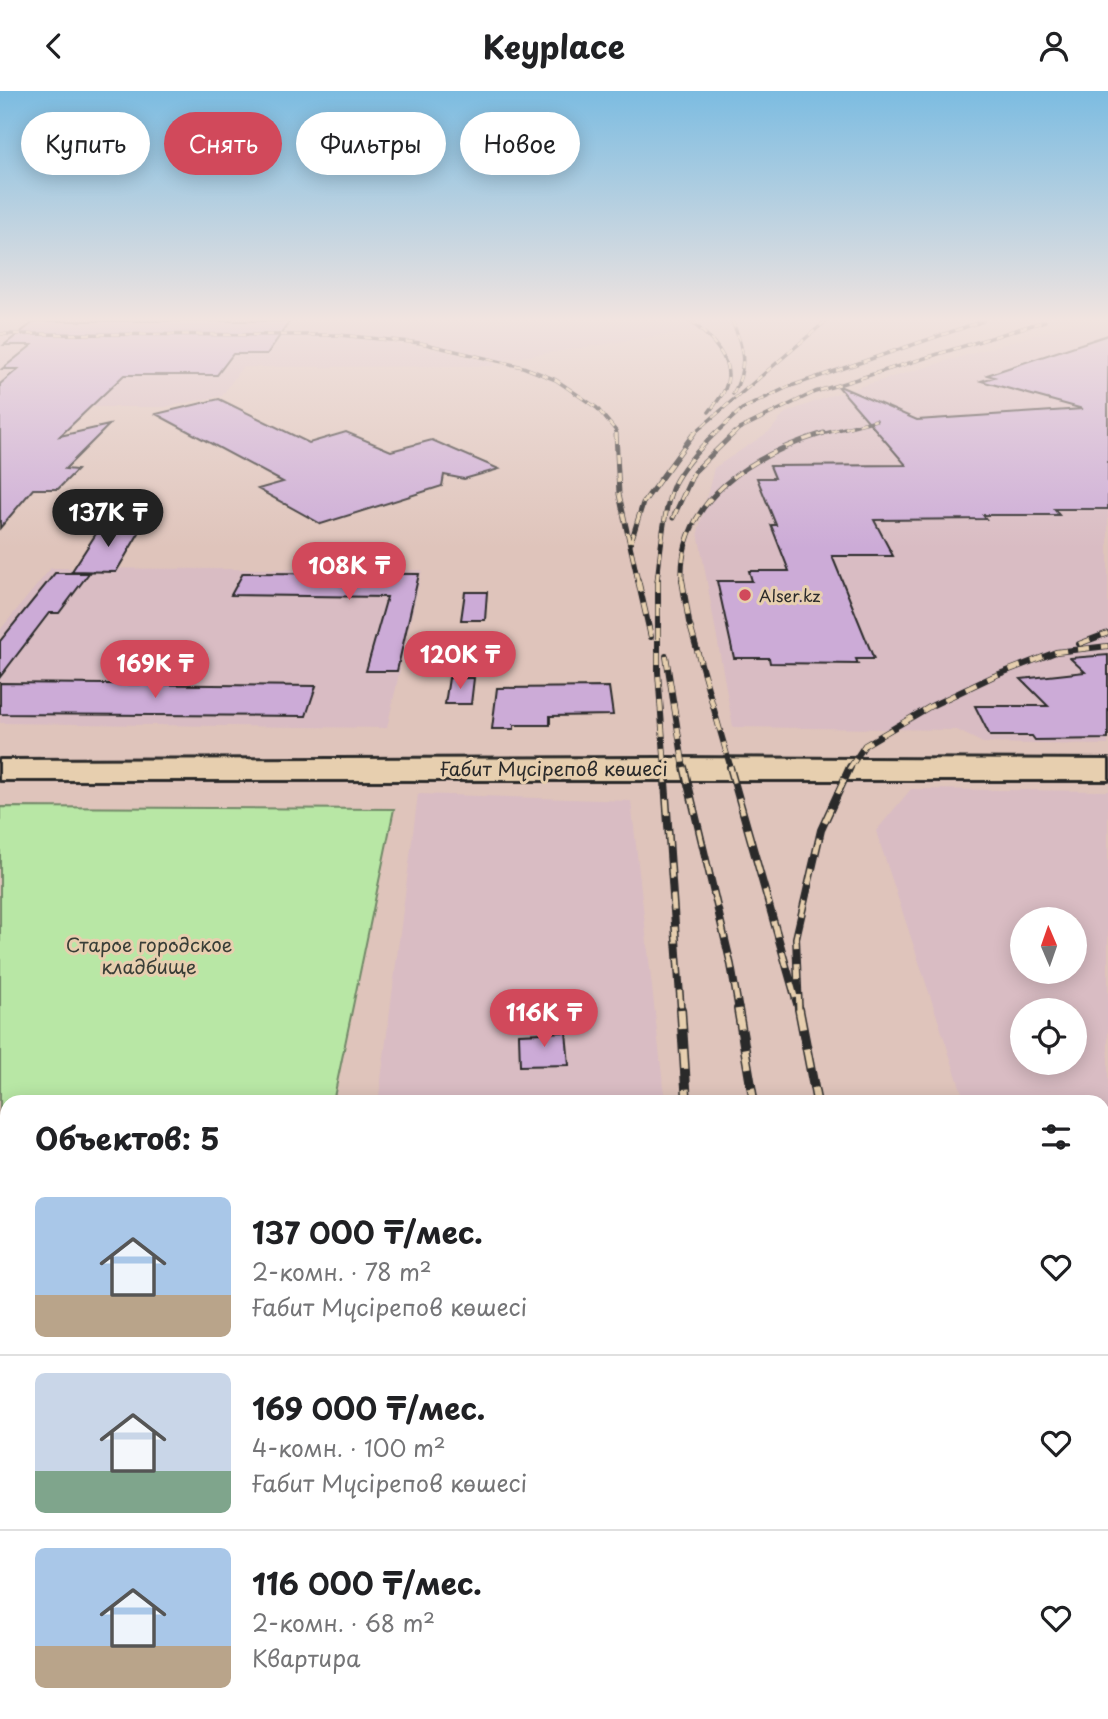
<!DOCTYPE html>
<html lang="ru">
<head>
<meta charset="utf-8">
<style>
  body { margin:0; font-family:"Playpen Sans",sans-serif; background:#f2f2f2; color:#202124; height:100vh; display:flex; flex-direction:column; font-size:26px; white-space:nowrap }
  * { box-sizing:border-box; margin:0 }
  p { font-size:23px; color:#757577 }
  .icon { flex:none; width:38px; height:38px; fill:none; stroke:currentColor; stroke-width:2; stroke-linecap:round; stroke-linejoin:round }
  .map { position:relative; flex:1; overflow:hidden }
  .sheet { position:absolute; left:0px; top:1004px; width:1110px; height:625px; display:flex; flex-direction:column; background:#fff; border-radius:21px 21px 0 0; box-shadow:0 4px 18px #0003 }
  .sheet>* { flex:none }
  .banner { position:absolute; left:21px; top:21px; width:700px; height:63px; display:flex; gap:14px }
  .needle { width:46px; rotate:358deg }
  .controls { position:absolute; left:1010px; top:816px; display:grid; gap:14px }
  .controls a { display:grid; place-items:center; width:77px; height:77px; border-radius:50%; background:#fff; box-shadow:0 4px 18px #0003; font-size:35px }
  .price { position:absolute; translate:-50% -60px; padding:0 16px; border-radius:24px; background:#d1495b; color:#fff; font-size:23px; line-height:46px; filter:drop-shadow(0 2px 4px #0008) }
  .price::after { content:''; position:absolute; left:50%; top:42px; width:21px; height:16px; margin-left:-10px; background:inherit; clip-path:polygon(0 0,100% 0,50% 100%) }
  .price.current { background:#222; color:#fff }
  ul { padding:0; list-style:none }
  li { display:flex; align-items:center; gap:21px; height:175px; padding:0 35px }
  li+li { border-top:2px solid #e0e0e0 }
  li span { display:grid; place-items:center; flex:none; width:196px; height:140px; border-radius:10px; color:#555 }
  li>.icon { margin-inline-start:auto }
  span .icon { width:84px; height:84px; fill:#fffc; stroke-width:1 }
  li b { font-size:30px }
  h2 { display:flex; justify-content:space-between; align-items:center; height:84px; padding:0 35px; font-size:30px }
  .tag { padding:0 24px; border-radius:32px; background:#fff; box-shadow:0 4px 18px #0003; font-size:24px; line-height:63px }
  .tag.current { background:#d1495b; color:#fff }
  header { display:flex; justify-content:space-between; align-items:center; height:91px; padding:0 35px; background:#fff; font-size:32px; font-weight:700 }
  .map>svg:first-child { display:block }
</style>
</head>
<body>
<header><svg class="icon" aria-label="back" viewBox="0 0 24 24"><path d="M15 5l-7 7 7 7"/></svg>Keyplace<svg class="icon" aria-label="person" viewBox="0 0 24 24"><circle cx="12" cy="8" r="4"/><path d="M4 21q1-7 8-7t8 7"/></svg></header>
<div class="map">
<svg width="1108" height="1628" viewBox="0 0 1108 1628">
  <rect width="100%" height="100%" fill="#dfc4bb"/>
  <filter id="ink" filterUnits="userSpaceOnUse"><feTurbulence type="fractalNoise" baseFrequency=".0143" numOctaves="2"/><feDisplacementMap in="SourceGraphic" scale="14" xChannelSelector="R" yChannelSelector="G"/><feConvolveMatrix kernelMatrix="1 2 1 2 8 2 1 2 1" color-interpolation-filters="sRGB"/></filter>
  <g filter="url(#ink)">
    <path fill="#d9bcc3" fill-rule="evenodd" d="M 0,230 L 756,230 L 495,270 L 440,258 L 403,251 L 376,249 L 439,259 L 492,271 L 495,275 L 242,276 L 222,305 L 164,316 L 0,316 L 0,246 L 208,245 L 0,245 Z
      M 1082,230 L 1108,230 L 1108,654 L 983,652 L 957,639 L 733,636 L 698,441 L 714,377 L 770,340 L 785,322 L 835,303 Z
      M 51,477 L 422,479 L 387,637 L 0,632 L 0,539 Z
      M 911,698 L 1108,700 L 1108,1450 L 1102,1433 L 1102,1012 L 965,1011 L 876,740 ZM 1022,828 L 1074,828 L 1074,880 L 1022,880 ZM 1022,919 L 1074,919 L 1074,971 L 1022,971 Z
      M 418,703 L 631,710 L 665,1011 L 378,1012 Z
      M 206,1622 L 695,1622 L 695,1628 L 205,1628 Z"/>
    <path fill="#b8e7a5" stroke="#728968" stroke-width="2" d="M 0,716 L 394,718 L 333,1011 L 7,1012 L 7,1622 L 206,1622 L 205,1628 L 0,1628 Z"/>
    <path fill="#ccabd7" stroke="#2b2b2b" stroke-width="2" d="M 35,230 L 290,230 L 267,263 L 233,263 L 217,284 L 124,284 L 60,345 L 109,334 L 65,378 L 77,379 L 58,398 L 33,398 L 0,437 L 0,293 L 18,278 L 2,278 L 32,254 L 4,254 Z
      M 1108,244 L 1108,418 L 1054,418 L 1059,424 L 983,424 L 986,428 L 874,429 L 893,465 L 832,465 L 874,568 L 856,568 L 858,573 L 770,572 L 769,567 L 734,567 L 717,490 L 752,490 L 749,480 L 789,480 L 771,434 L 776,434 L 757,387 L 775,387 L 770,375 L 906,374 L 837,294 L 917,329 L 1083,318 L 981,290 L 994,286 L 987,284 Z
      M 219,308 L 309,352 L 346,341 L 391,360 L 432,349 L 499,378 L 464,388 L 444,384 L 442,395 L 321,433 L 258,398 L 283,391 L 156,323 Z
      M 101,435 L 143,435 L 116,481 L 72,480 Z
      M 55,482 L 89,482 L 59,522 L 49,522 L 0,586 L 0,550 Z
      M 243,482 L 419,483 L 397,580 L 366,580 L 387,506 L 231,504 Z
      M 465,501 L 487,501 L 485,529 L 461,529 Z
      M 1108,564 L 1108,648 L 1035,649 L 1032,645 L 990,645 L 975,615 L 1048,615 L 1021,588 L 1085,581 L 1070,567 Z
      M 449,587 L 474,587 L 471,613 L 445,613 Z
      M 0,592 L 316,595 L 306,625 L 0,623 Z
      M 609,596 L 613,624 L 550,625 L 550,634 L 514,634 L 514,638 L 492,638 L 497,597 Z
      M 566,941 L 569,974 L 520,975 L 519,943 Z"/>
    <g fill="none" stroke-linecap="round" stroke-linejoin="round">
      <defs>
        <path id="major" d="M 664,667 L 1108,669 L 1108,689 L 0,689 L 0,669 Z"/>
      </defs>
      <use href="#major" stroke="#2b2b2b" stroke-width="6"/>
      <use href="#major" fill="#e7cfaf" fill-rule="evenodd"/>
      <defs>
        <path id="rail-far5" d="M 690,230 C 710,245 737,271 725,298 C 721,307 714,314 709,321
          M 732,230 C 744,257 748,276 733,303
          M 0,243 L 339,244 L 421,252 L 523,276 L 556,289 L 597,317 L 616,340 L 616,344
          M 692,344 L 826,230
          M 714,344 L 742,318 L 788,296 L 983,230
          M 733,344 L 739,338 L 815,301 L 1045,230
          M 818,344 L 876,329"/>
        <path id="rail-far4" d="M 616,342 L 619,403 L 630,454
          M 673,427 L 694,381 L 734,342
          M 638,490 L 630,454 L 643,412 L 694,342
          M 657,490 C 660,466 664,415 674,393 C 683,375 701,356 715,342
          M 682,490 C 678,407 755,363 824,342"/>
        <path id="rail-far3" d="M 638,489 L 651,546
          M 658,489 L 658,581 L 665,678
          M 682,489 L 689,531 L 731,678
          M 1079,553 L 1108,542
          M 666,565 L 684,678
          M 849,678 L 865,654 L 931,615 L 994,585 L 1056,561 L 1108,555"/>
        <path id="rail-far2" d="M 664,676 L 681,920
          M 684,676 L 731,874 L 739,920
          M 730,676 L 799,920
          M 799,920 L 796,847 L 821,739 L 850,676"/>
        <path id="rail-far1" d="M 681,918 L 687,1012
          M 738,918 L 754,1012
          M 799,918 L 817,1012"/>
        <path id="rail" d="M 727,1622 L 727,1628
          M 803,1622 L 804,1628
          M 850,1622 L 851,1628
          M 924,1622 L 925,1628"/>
      </defs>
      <use href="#rail-far5" stroke="#2b2b2b" stroke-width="3.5"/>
      <use href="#rail-far4" stroke="#2b2b2b" stroke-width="5"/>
      <use href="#rail-far3" stroke="#2b2b2b" stroke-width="6"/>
      <use href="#rail-far2" stroke="#2b2b2b" stroke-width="8"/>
      <use href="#rail-far1" stroke="#2b2b2b" stroke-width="10"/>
      <use href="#rail" stroke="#2b2b2b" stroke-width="11"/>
      <use href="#rail-far5" stroke="#e7cfaf" stroke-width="2.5" stroke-dasharray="7" stroke-linecap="butt"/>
      <use href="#rail-far4" stroke="#e7cfaf" stroke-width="3.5" stroke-dasharray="10" stroke-linecap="butt"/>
      <use href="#rail-far3" stroke="#e7cfaf" stroke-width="4.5" stroke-dasharray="12" stroke-linecap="butt"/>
      <use href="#rail-far2" stroke="#e7cfaf" stroke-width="5" stroke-dasharray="16" stroke-linecap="butt"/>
      <use href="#rail-far1" stroke="#e7cfaf" stroke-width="7" stroke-dasharray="20" stroke-linecap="butt"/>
      <use href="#rail" stroke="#e7cfaf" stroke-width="9" stroke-dasharray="25" stroke-linecap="butt"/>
    </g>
  </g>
  <linearGradient id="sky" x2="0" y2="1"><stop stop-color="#7cbce1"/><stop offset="0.5" stop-color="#f1e4e0"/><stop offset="1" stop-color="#f1e4e0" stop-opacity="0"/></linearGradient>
  <rect width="1108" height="457" fill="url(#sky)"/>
  <circle fill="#d1495b" stroke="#e7cfaf" stroke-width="2.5" cx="745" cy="504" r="7"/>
  <g text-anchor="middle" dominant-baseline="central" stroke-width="6" stroke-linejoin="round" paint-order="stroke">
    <g font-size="16" fill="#2b2b2b" stroke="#e7cfaf" text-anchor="start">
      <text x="759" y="504">Alser.kz</text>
    </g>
    <g font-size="19" fill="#2b2b2b" stroke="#e7cfaf">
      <text x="554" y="677">Ғабит Мүсірепов көшесі</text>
    </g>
    <g font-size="19" fill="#393e37" stroke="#e7cfaf">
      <text x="149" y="853">Старое городское<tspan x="149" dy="22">кладбище</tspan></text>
    </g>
  </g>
</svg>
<div class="controls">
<a><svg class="needle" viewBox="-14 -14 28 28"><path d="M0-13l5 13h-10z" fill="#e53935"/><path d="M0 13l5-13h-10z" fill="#757577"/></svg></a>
<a><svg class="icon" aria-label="locate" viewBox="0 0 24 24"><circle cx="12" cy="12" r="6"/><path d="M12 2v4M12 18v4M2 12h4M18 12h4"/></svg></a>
</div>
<b class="price current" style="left:108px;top:458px">137K ₸</b>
<b class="price" style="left:349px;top:511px">108K ₸</b>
<b class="price" style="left:460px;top:600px">120K ₸</b>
<b class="price" style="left:155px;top:609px">169K ₸</b>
<b class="price" style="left:544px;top:958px">116K ₸</b>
<div class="banner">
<a class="tag">Купить</a>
<a class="tag current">Снять</a>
<a class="tag">Фильтры</a>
<a class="tag">Новое</a>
</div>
<section class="sheet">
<h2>Объектов: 5<svg class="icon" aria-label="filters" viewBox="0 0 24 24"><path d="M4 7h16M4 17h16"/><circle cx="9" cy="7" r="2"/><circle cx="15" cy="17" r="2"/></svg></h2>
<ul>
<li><span style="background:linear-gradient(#a9c7e8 70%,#b9a48a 0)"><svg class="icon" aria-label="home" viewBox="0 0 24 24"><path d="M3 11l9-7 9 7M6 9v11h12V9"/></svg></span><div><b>137 000 ₸/мес.</b><p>2-комн. · 78 m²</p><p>Ғабит Мүсірепов көшесі</p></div><svg class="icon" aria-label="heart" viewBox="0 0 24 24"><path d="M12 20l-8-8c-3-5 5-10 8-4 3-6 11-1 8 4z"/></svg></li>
<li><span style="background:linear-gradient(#c9d6e8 70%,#7fa58c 0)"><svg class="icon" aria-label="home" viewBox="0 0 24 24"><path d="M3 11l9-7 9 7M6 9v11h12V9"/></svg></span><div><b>169 000 ₸/мес.</b><p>4-комн. · 100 m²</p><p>Ғабит Мүсірепов көшесі</p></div><svg class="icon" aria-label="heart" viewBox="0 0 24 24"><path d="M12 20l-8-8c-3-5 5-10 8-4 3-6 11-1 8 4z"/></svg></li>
<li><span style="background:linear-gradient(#a9c7e8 70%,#b9a48a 0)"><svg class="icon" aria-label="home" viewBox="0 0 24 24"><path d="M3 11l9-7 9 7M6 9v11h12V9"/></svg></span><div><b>116 000 ₸/мес.</b><p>2-комн. · 68 m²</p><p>Квартира</p></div><svg class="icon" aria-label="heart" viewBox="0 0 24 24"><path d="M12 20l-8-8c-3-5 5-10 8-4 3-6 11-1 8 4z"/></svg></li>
</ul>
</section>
</div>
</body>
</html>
